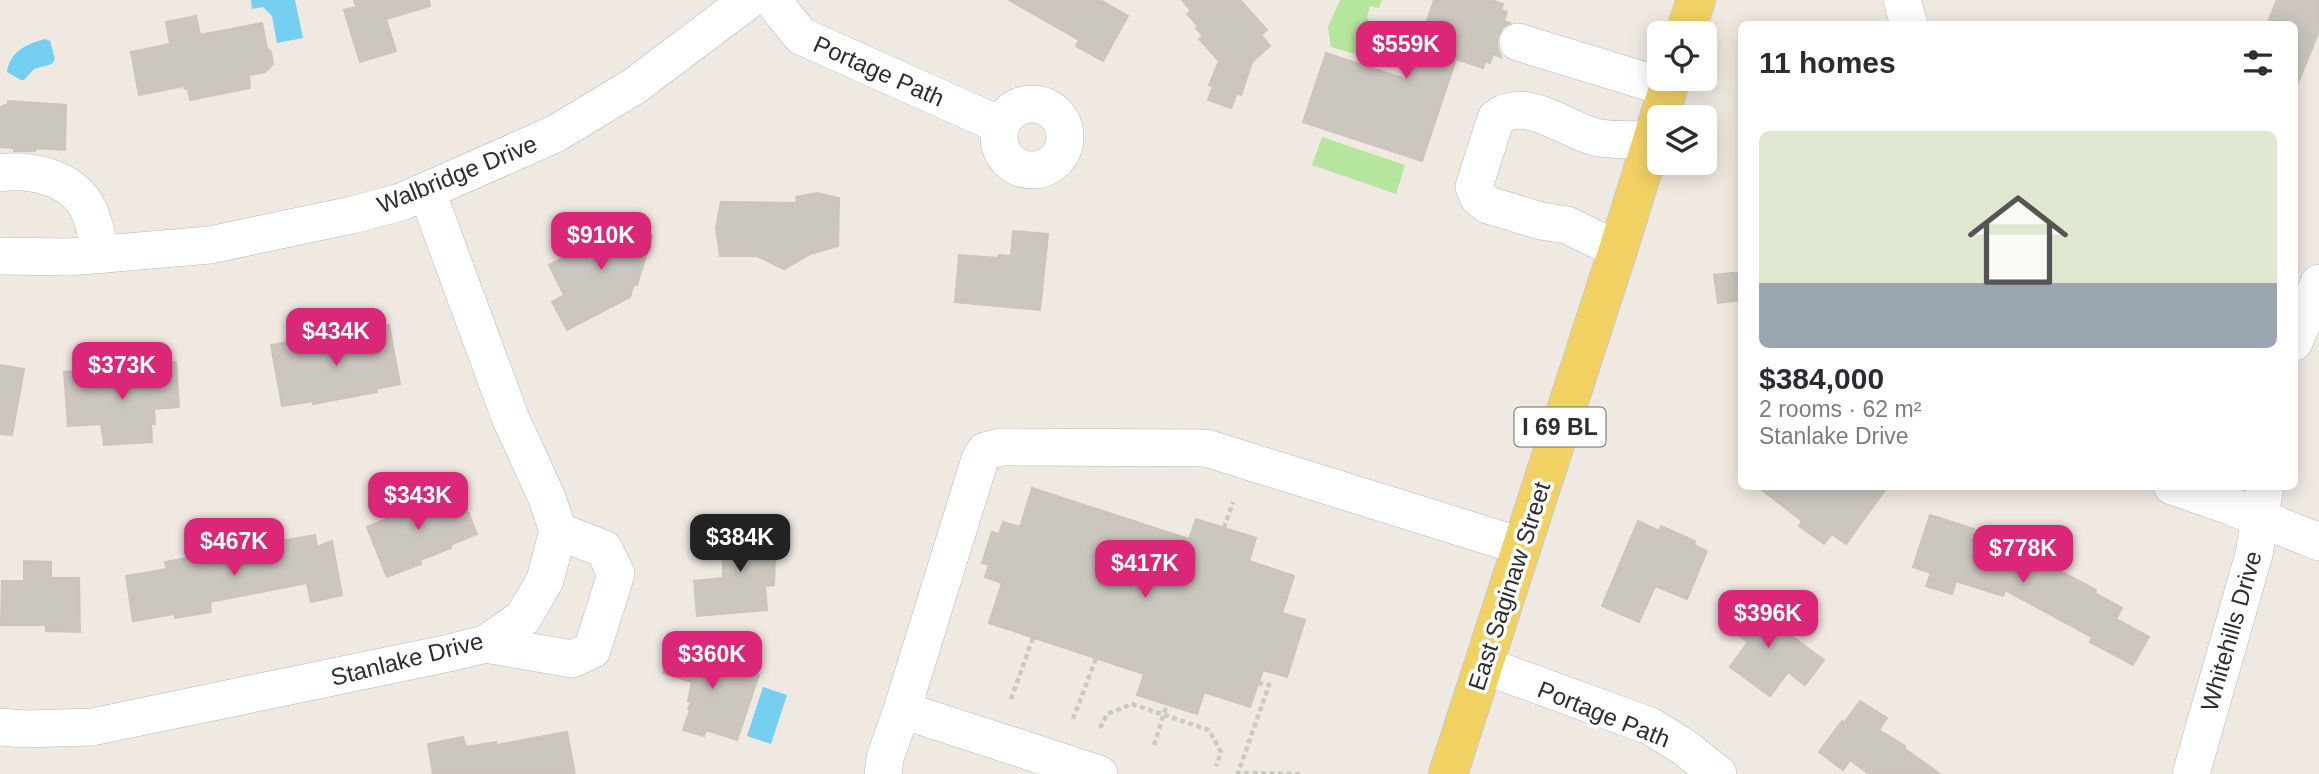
<!DOCTYPE html>
<html lang="en">
<head>
<meta charset="utf-8">
<style>
  body { margin:0; font-family:Helvetica,sans-serif; background:#f7f7f7; color:#2b2b33; height:100vh; display:flex; flex-direction:column; font-size:26px; white-space:nowrap }
  * { box-sizing:border-box; margin:0 }
  p { font-size:23px; color:#7c7c81 }
  .icon { flex:none; width:38px; height:38px; fill:none; stroke:currentColor; stroke-width:2; stroke-linecap:round; stroke-linejoin:round }
  .map { position:relative; flex:1; overflow:hidden }
  .panel { position:absolute; left:1738px; top:21px; width:560px; height:469px; display:flex; flex-direction:column; background:#fff; border-radius:10px; box-shadow:0 4px 18px #0003 }
  .panel>* { flex:none }
  .buttons { position:absolute; left:1647px; top:21px; display:grid; gap:14px }
  .buttons a { display:grid; place-items:center; width:70px; height:70px; border-radius:10px; background:#fff; box-shadow:0 4px 18px #0003; font-size:35px }
  .price { position:absolute; translate:-50% -60px; padding:0 16px; border-radius:14px; background:#db2777; color:#fff; font-size:23px; line-height:46px; filter:drop-shadow(0 2px 4px #0008) }
  .price::after { content:''; position:absolute; left:50%; top:42px; width:21px; height:16px; margin-left:-10px; background:inherit; clip-path:polygon(0 0,100% 0,50% 100%) }
  .price.on { background:#222; color:#fff }
  ul { padding:0; list-style:none }
  li { display:grid; align-content:center; gap:14px; height:371px; padding:0 21px }
  li span { display:grid; place-items:center; height:217px; border-radius:10px; color:#555 }
  li>.icon { margin-inline-start:auto }
  span .icon { width:126px; height:126px; fill:#fffc; stroke-width:1 }
  li b { font-size:30px }
  h2 { display:flex; justify-content:space-between; align-items:center; height:84px; padding:0 21px; font-size:30px }
  .map>svg:first-child { display:block }
</style>
</head>
<body>
<div class="map">
<svg width="2319" height="774" viewBox="0 0 2319 774">
  <rect width="100%" height="100%" fill="#efe9e1"/>
  <path fill="#b6e59e" d="M 1340,0 L 1382,0 L 1379,8 L 1370,6 L 1367,17 L 1369,21 L 1365,32 L 1359,38 L 1376,44 L 1372,59 L 1331,47 L 1328,27 Z
    M 1322,137 L 1405,165 L 1396,194 L 1312,165 Z"/>
  <path fill="#75cff0" d="M 251,0 L 295,0 L 303,38 L 277,43 L 272,16 L 263,7 L 252,9 Z
    M 45,39 L 50,41 L 55,59 L 52,64 L 34,69 L 24,80 L 21,80 L 7,72 C 10,51 27,44 45,39 Z
    M 763,687 L 787,695 L 771,744 L 747,736 Z"/>
  <path fill="#cbc7bf" stroke="#cbc5ba" stroke-width="2" d="M 354,0 L 429,0 L 430,6 L 386,19 L 396,51 L 360,62 L 344,10 L 356,7 Z
    M 1009,0 L 1100,0 L 1128,16 L 1103,61 L 1076,46 L 1079,40 Z
    M 1182,0 L 1240,0 L 1267,30 L 1261,35 L 1270,46 L 1252,62 L 1241,95 L 1237,93 L 1231,108 L 1208,100 L 1213,86 L 1209,85 L 1219,61 L 1199,39 L 1203,36 L 1196,28 L 1198,26 L 1187,14 L 1191,11 Z
    M 1434,0 L 1490,0 L 1503,4 L 1501,10 L 1507,12 L 1504,21 L 1510,23 L 1503,27 L 1498,37 L 1497,46 L 1501,57 L 1493,54 L 1490,63 L 1485,61 L 1483,68 L 1456,59 L 1422,161 L 1303,122 L 1326,53 L 1408,80 Z
    M 2277,0 L 2319,0 L 2319,31 L 2295,90 L 2294,24 L 2267,24 Z
    M 196,16 L 200,35 L 262,23 L 267,48 L 271,52 L 273,64 L 265,72 L 249,75 L 250,88 L 190,100 L 188,89 L 185,89 L 184,86 L 139,95 L 131,52 L 170,44 L 166,22 Z
    M 8,101 L 66,105 L 65,150 L 37,148 L 35,151 L 14,151 L 14,148 L 0,147 L 0,107 L 8,104 Z
    M 817,193 L 839,198 L 838,246 L 810,254 L 784,269 L 757,256 L 720,256 L 716,228 L 721,202 L 797,203 L 796,197 Z
    M 635,217 L 652,236 L 637,285 L 634,284 L 630,297 L 567,330 L 552,302 L 564,295 L 549,265 L 590,244 L 587,238 L 611,225 L 612,223 Z
    M 1013,231 L 1048,234 L 1040,310 L 955,302 L 959,255 L 998,258 L 999,255 L 1011,256 Z
    M 1741,272 L 1741,300 L 1718,303 L 1714,275 Z
    M 389,325 L 400,384 L 376,389 L 377,392 L 313,404 L 313,401 L 282,406 L 271,345 L 302,339 L 303,347 L 361,336 L 360,330 Z
    M 176,362 L 179,407 L 154,409 L 155,424 L 151,424 L 152,442 L 104,445 L 101,424 L 68,426 L 64,372 L 89,370 L 90,379 L 149,374 L 148,364 Z
    M 0,365 L 24,369 L 12,435 L 0,434 Z
    M 1757,486 L 1888,486 L 1846,544 L 1832,534 L 1824,544 L 1799,526 L 1802,521 Z
    M 1032,488 L 1189,539 L 1196,519 L 1256,538 L 1249,561 L 1294,576 L 1282,613 L 1305,620 L 1287,677 L 1263,670 L 1250,707 L 1204,692 L 1197,714 L 1137,695 L 1144,674 L 989,623 L 1002,583 L 985,577 L 989,565 L 982,563 L 992,532 L 999,534 L 1003,522 L 1020,527 Z
    M 415,489 L 423,509 L 452,500 L 457,513 L 467,509 L 477,534 L 450,545 L 451,548 L 420,560 L 421,564 L 387,577 L 367,527 L 398,514 L 391,499 Z
    M 1930,515 L 1974,529 L 1971,538 L 2045,563 L 2096,590 L 2095,593 L 2122,608 L 2116,619 L 2149,637 L 2133,665 L 2090,642 L 2092,637 L 2005,590 L 2003,596 L 1956,581 L 1952,594 L 1926,586 L 1931,573 L 1913,567 Z
    M 736,518 L 773,529 L 766,552 L 775,555 L 774,585 L 765,586 L 767,610 L 697,616 L 694,581 L 723,578 L 723,561 Z
    M 1638,521 L 1659,531 L 1661,526 L 1695,541 L 1694,545 L 1707,551 L 1687,599 L 1655,586 L 1639,622 L 1602,606 Z
    M 315,535 L 317,547 L 332,541 L 342,595 L 311,602 L 307,583 L 210,602 L 211,612 L 175,618 L 175,614 L 133,621 L 126,576 L 167,569 L 165,562 Z
    M 24,561 L 51,562 L 51,578 L 79,578 L 80,632 L 46,631 L 46,625 L 1,625 L 2,581 L 24,581 Z
    M 1738,597 L 1824,660 L 1805,685 L 1788,672 L 1770,696 L 1730,667 L 1748,642 L 1720,622 Z
    M 674,639 L 703,649 L 701,656 L 759,675 L 737,740 L 706,730 L 704,736 L 683,730 L 690,710 L 688,709 L 691,703 L 688,701 L 692,682 L 663,673 Z
    M 1860,701 L 1887,718 L 1879,730 L 1905,746 L 1905,749 L 1940,774 L 1869,774 L 1850,760 L 1843,770 L 1819,752 L 1842,721 L 1844,723 Z
    M 567,732 L 575,774 L 433,774 L 428,744 L 463,737 L 466,747 L 496,742 L 496,745 Z"/>
  <g fill="none" stroke-linecap="round" stroke-linejoin="round">
    <defs>
      <path id="minor" d="M 772,0 L 801,36 L 1000,125
        M 1902,0 L 1909,24
        M 1518,42 L 1668,88
        M999 137a33 33 0 1 1 66 0a33 33 0 1 1-66 0Z
        M 0,173 C 30,168 72,178 87,207 C 95,222 97,238 100,255
        M 1618,250 L 1567,225 L 1541,221 L 1488,205 L 1478,197 L 1474,187 L 1496,118 C 1525,95 1565,129 1595,137 C 1612,141 1633,139 1651,140
        M 0,256 L 69,257 L 210,245 L 352,215 L 401,202 L 555,134 L 633,87 L 749,0
        M 2294,342 L 2319,283
        M 2172,486 L 2230,506 L 2319,542
        M 485,644 L 572,659 L 592,650 L 616,574 L 604,549 L 558,531
        M 1483,665 L 1650,726 L 1684,747 L 1718,774
        M 0,727 L 24,729 L 92,727 L 449,653 L 485,644 L 523,618 L 545,580 L 558,531 L 547,498 L 510,417 L 427,192
        M 883,774 L 885,758 L 902,710
        M 1099,774 L 902,710 L 980,459 L 985,451 L 1001,447 L 1206,448 L 1521,546
        M 2191,774 L 2254,554 L 2265,486"/>
      <path id="major" d="M 1685,33 L 1696,0
        M 1448,774 L 1618,250 L 1671,79"/>
    </defs>
    <use href="#minor" stroke="#b4b7c1" stroke-width="38"/>
    <use href="#major" stroke="#c9c9c9" stroke-width="40"/>
    <path stroke="#c9c9c9" stroke-width="4.5" stroke-dasharray="5 3.5" stroke-linecap="butt" d="M 1224,528 L 1233,502
      M 1258,683 L 1269,685 L 1238,773 L 1300,774
      M 1011,699 L 1033,638
      M 1073,719 L 1096,658
      M 1100,728 L 1107,714 L 1132,704 L 1209,730 L 1221,752 L 1216,766
      M 1154,745 L 1167,704"/>
    <use href="#minor" stroke="#fff" stroke-width="37"/>
    <use href="#major" stroke="#f2d163" stroke-width="38"/>
  </g>
  <g text-anchor="middle" dominant-baseline="central" stroke-width="7" stroke-linejoin="round" paint-order="stroke">
    <rect fill="#fff" stroke="#6d6d6d" stroke-width="2" x="1514.5" y="407.5" width="91" height="39" rx="5"/>
    <g font-size="23" font-weight="bold" fill="#2e2e2e">
      <text x="1560" y="427">I 69 BL</text>
    </g>
    <g font-size="24" fill="#2e2e2e" stroke="#fff">
      <text transform="translate(879 71) rotate(24)">Portage Path</text>
      <text transform="translate(457 174) rotate(-22)">Walbridge Drive</text>
      <text transform="translate(1509 586) rotate(-72)">East Saginaw Street</text>
      <text transform="translate(2231 631) rotate(-74)">Whitehills Drive</text>
      <text transform="translate(407 659) rotate(-14)">Stanlake Drive</text>
      <text transform="translate(1604 714) rotate(22)">Portage Path</text>
    </g>
  </g>
</svg>
<div class="buttons">
<a><svg class="icon" aria-label="locate" viewBox="0 0 24 24"><circle cx="12" cy="12" r="6"/><path d="M12 2v4M12 18v4M2 12h4M18 12h4"/></svg></a>
<a><svg class="icon" aria-label="layers" viewBox="0 0 24 24"><path d="M12 4l9 5-9 5-9-5zM3 14l9 5 9-5"/></svg></a>
</div>
<b class="price" style="left:1406px;top:81px">$559K</b>
<b class="price" style="left:601px;top:272px">$910K</b>
<b class="price" style="left:336px;top:368px">$434K</b>
<b class="price" style="left:122px;top:402px">$373K</b>
<b class="price" style="left:418px;top:532px">$343K</b>
<b class="price on" style="left:740px;top:574px">$384K</b>
<b class="price" style="left:234px;top:578px">$467K</b>
<b class="price" style="left:2023px;top:585px">$778K</b>
<b class="price" style="left:1145px;top:600px">$417K</b>
<b class="price" style="left:1768px;top:650px">$396K</b>
<b class="price" style="left:712px;top:691px">$360K</b>
<section class="panel">
<h2>11 homes<svg class="icon" aria-label="filters" viewBox="0 0 24 24"><path d="M4 7h16M4 17h16"/><circle cx="9" cy="7" r="2"/><circle cx="15" cy="17" r="2"/></svg></h2>
<ul>
<li><span style="background:linear-gradient(#dfe7d0 70%,#9aa5b1 0)"><svg class="icon" aria-label="home" viewBox="0 0 24 24"><path d="M3 11l9-7 9 7M6 9v11h12V9"/></svg></span><div><b>$384,000</b><p>2 rooms · 62 m²</p><p>Stanlake Drive</p></div></li>
</ul>
</section>
</div>
</body>
</html>
